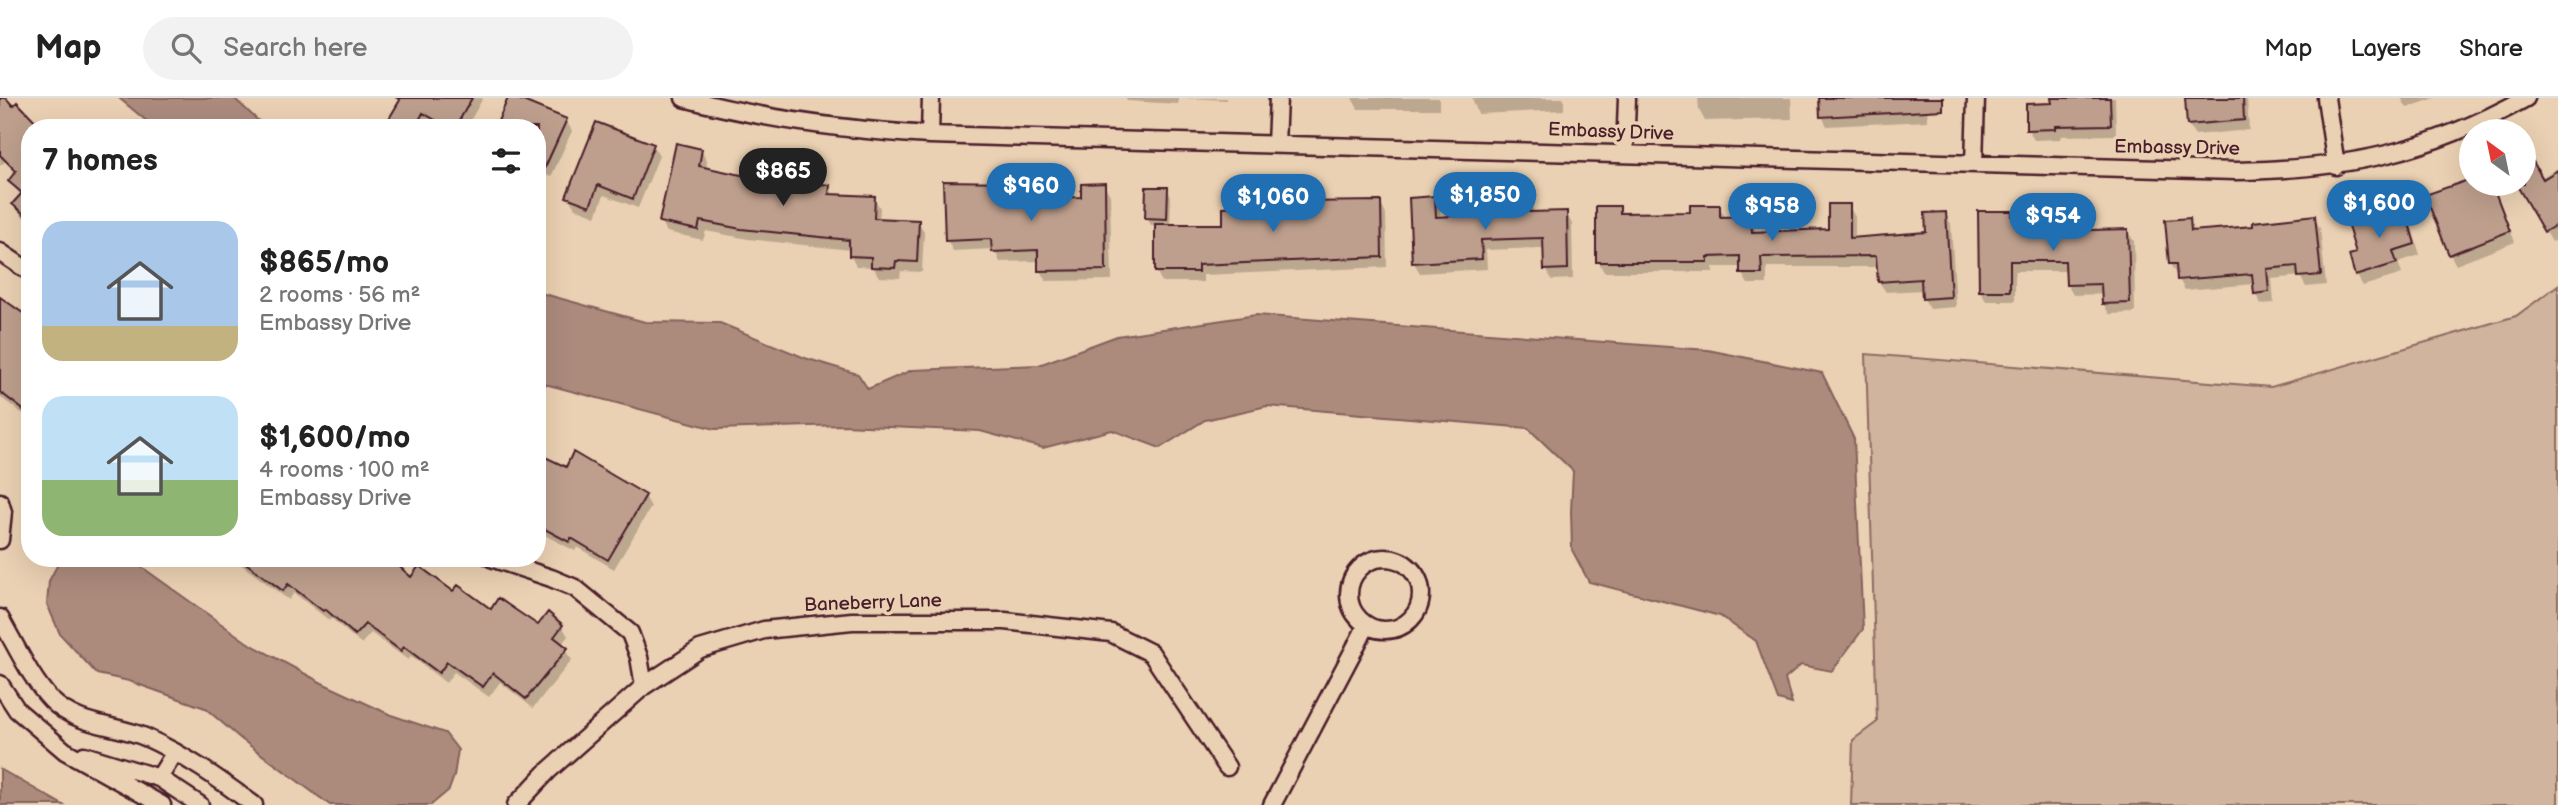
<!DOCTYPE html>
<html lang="en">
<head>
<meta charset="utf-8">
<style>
  body { margin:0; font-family:"Balsamiq Sans",sans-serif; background:#f2f2f2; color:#222; height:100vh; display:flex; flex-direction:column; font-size:26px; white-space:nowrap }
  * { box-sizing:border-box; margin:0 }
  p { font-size:23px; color:#767676 }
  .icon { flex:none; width:38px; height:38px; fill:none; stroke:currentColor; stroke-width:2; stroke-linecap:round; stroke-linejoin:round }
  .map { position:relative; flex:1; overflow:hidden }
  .panel { position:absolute; left:21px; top:21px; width:525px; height:448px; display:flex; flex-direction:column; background:#fff; border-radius:28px; box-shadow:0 7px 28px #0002 }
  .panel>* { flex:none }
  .needle { width:46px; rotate:327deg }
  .controls { position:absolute; left:2459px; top:21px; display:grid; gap:14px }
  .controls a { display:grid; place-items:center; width:77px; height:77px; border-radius:50%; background:#fff; box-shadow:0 7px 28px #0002; font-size:35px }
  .price { position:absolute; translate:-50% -60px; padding:0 16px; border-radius:24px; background:#1f6fb2; color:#fff; font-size:23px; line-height:46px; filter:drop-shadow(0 2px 4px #0008) }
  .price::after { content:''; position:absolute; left:50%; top:42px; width:21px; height:16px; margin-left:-10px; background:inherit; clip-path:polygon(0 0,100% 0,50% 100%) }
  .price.on { background:#222; color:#fff }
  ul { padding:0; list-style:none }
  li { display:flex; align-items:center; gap:21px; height:175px; padding:0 21px }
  li span { display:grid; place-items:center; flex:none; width:196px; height:140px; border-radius:21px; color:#555 }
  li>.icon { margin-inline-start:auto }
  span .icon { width:84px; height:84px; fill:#fffc; stroke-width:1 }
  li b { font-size:30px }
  h2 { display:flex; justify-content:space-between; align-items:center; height:84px; padding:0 21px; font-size:30px }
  header { display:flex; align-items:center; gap:42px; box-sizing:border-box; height:98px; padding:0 35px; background:#fff; border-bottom:2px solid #e0e0e0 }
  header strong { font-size:33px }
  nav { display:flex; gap:38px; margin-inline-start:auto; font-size:24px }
  .search { width:490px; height:63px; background:#f2f2f2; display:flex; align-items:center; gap:18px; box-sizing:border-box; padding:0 24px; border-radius:38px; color:#767676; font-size:26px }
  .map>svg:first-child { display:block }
</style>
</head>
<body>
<header>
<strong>Map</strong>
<div class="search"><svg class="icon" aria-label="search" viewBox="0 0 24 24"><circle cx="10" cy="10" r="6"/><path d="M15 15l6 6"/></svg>Search here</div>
<nav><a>Map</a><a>Layers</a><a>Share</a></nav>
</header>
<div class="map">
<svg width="2558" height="707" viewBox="0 0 2558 707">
  <rect width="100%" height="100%" fill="#ebd1b3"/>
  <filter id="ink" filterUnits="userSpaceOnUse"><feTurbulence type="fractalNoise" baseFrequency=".0143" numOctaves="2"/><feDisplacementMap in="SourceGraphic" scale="14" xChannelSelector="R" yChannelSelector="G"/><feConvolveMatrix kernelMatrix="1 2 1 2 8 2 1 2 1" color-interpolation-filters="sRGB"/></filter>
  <g filter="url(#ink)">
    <path fill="#d0b49d" stroke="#8d6a64" stroke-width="2" d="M 2558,187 L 2558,707 L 1851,707 L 1853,642 L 1877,624 L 1866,256 L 2271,289 L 2516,218 Z"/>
    <path fill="#ac8b7d" stroke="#85605c" stroke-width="2" d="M 119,0 L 234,0 L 266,30 L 155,30 Z
      M 537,194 L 645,224 L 720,225 L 805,260 L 858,276 L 868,291 L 912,272 L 1039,267 L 1117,238 L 1256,217 L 1708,252 L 1822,275 L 1854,341 L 1863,531 L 1832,573 L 1801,567 L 1785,581 L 1792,606 L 1778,602 L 1756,543 L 1720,518 L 1589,484 L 1572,452 L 1571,413 L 1573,373 L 1528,330 L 1267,308 L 1205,322 L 1160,350 L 1112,332 L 1043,350 L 980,333 L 843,327 L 715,331 L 537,284 Z
      M 61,460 L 129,460 L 248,545 L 322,585 L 391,617 L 445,635 L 458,652 L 454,678 L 449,692 L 431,707 L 330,707 L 241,641 L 205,610 L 129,583 L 97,576 L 60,536 L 47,506 L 49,483 Z
      M 0,671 L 63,707 L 0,707 Z"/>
    <path fill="#0003" d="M 0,0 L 4,0 L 30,30 L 30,39 L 0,68 Z
      M 403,0 L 483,0 L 466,30 L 439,30 L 430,25 L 427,30 L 393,30 L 389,24 Z
      M 510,0 L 566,22 L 572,33 L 551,79 L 537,73 L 537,30 Z
      M 1126,0 L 1179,0 L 1178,6 L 1127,3 Z
      M 1185,0 L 1226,0 L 1226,2 Z
      M 1352,0 L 1439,0 L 1439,11 L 1358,11 Z
      M 1472,0 L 1564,0 L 1564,12 L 1478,16 Z
      M 1698,0 L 1791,0 L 1792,21 L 1705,23 L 1699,12 Z
      M 1821,0 L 1926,0 L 1928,23 L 1827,28 L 1822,18 Z
      M 2053,0 L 2115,0 L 2116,37 L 2061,38 L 2061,41 L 2034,42 L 2028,31 L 2053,7 Z
      M 2186,0 L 2247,0 L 2249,32 L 2195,37 L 2188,26 Z
      M 2401,0 L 2435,0 L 2407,10 Z
      M 653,48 L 659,58 L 638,110 L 604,97 L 596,118 L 575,110 L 568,99 Z
      M 701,52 L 707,63 L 706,71 L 762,83 L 793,68 L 800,79 L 799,85 L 829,88 L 834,98 L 874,100 L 880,110 L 879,122 L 918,123 L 924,134 L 922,174 L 901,173 L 900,180 L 879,179 L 873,169 L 856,168 L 850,157 L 851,152 L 748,141 L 706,133 L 703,142 L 667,134 L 661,124 Z
      M 2527,57 L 2540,80 L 2558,70 L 2558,140 L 2552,144 L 2518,86 L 2524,86 L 2524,60 Z
      M 30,60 L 30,125 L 21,117 L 15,107 L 22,99 L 10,83 Z
      M 2471,82 L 2471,86 L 2492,86 L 2515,144 L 2456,167 L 2450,156 Z
      M 1009,85 L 1016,96 L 1016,103 L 1082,101 L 1104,87 L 1110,97 L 1112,182 L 1046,183 L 1040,173 L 1040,163 L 1000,164 L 994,151 L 953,153 L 947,142 Z
      M 1167,91 L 1171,98 L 1170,128 L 1225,128 L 1270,108 L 1294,91 L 1300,105 L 1380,105 L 1386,116 L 1387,169 L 1203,177 L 1203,184 L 1162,184 L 1156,173 L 1157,127 L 1151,127 L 1147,120 Z
      M 1527,98 L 1533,109 L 1533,116 L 1566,115 L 1572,126 L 1573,181 L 1552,182 L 1546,171 L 1545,150 L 1486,152 L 1487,171 L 1420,175 L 1414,165 L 1434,100 L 1440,110 L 1441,121 L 1506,117 Z
      M 1719,108 L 1725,119 L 1750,120 L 1757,136 L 1830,132 L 1849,108 L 1855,119 L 1855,141 L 1928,136 L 1945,115 L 1951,126 L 1956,209 L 1930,211 L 1924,201 L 1923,192 L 1886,194 L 1879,184 L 1878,169 L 1767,169 L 1767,186 L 1748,186 L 1742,176 L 1742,169 L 1713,169 L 1713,174 L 1604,174 L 1598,163 L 1619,109 L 1623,116 L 1692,116 Z
      M 2403,110 L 2409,120 L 2420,157 L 2398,164 L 2402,176 L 2363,188 L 2357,178 L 2351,158 L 2358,156 Z
      M 2011,115 L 2014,120 L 2042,119 L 2048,130 L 2090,129 L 2092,134 L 2127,133 L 2134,143 L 2135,215 L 2109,216 L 2103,205 L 2103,196 L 2073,197 L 2067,186 L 2067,173 L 2015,173 L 2015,203 L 1986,203 L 1980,193 Z
      M 2314,119 L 2320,130 L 2326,187 L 2306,189 L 2300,178 L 2272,181 L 2274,205 L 2261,206 L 2255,195 L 2254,186 L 2185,192 L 2170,166 L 2189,122 L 2195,134 L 2255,130 Z
      M 0,201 L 30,222 L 30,321 L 0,299 Z
      M 537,356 L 566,371 L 645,398 L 651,409 L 614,471 L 577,449 L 575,453 L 537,433 Z
      M 232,460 L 387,460 L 411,481 L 454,496 L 491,513 L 538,529 L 562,528 L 568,538 L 561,547 L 572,562 L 533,610 L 500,584 L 489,599 L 454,574 L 446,585 L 411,558 L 408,562 L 371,535 L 361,546 L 331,520 L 330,523 L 294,495 L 289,502 Z"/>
    <path fill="#be9f8d" stroke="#4a1f2b" stroke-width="2" d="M 0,0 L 6,0 L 13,8 L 17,4 L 42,30 L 30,30 L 30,121 L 12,106 L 22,95 L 8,83 L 16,73 L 0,57 Z
      M 397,0 L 472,0 L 455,30 L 449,30 L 423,15 L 415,30 L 398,30 L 387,24 L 400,2 Z
      M 508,0 L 516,0 L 567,21 L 537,87 L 537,30 L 495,30 Z
      M 1819,0 L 1943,0 L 1943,12 L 1820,19 Z
      M 2051,0 L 2110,0 L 2111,27 L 2056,28 L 2056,31 L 2026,32 L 2026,6 L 2052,5 Z
      M 2185,0 L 2243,0 L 2244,22 L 2187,27 Z
      M 596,24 L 654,46 L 633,101 L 598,87 L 590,108 L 566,99 Z
      M 676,45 L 702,51 L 699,68 L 760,81 L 762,63 L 794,66 L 793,83 L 830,87 L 829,96 L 875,98 L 874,120 L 919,122 L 917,164 L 896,163 L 895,170 L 871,169 L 871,159 L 849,158 L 849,142 L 741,131 L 700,123 L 698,132 L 659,124 Z
      M 2524,48 L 2543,81 L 2558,72 L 2558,126 L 2544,134 L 2516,86 L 2524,86 Z
      M 2471,81 L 2471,86 L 2492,86 L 2510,133 L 2449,157 L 2425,97 Z
      M 943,83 L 1011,84 L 1011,101 L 1081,99 L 1081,86 L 1105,85 L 1106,172 L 1038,173 L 1038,152 L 992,154 L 991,141 L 945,143 Z
      M 1146,89 L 1168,89 L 1167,121 L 1145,120 Z
      M 1295,89 L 1295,104 L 1381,103 L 1382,159 L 1198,167 L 1198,174 L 1155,174 L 1155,126 L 1223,126 L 1223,109 L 1268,106 L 1268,90 Z
      M 1504,97 L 1528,97 L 1529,114 L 1567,113 L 1568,171 L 1544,172 L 1543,140 L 1481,142 L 1482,161 L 1412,165 L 1409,100 L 1435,98 L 1436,119 L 1504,115 Z
      M 1828,106 L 1850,106 L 1850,140 L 1926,134 L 1925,115 L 1946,114 L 1951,199 L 1922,201 L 1921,181 L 1878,184 L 1876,158 L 1761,159 L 1762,176 L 1740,176 L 1740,158 L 1708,159 L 1708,164 L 1596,164 L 1596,108 L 1620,108 L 1620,115 L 1690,114 L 1690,107 L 1720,107 L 1720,119 L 1751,118 L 1752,134 L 1828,131 Z
      M 2404,108 L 2415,146 L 2393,153 L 2397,165 L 2355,178 L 2349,157 L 2356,155 L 2347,125 Z
      M 1978,113 L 2012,113 L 2012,118 L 2043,118 L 2043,129 L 2091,128 L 2091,132 L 2128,131 L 2130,205 L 2102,206 L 2101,186 L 2066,187 L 2065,163 L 2010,163 L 2010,193 L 1979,193 Z
      M 2315,117 L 2321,177 L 2298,179 L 2297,168 L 2267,171 L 2269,194 L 2254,196 L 2252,176 L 2177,182 L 2176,166 L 2169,166 L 2165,122 L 2190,120 L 2191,133 L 2253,128 L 2253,124 Z
      M 0,199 L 30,220 L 30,317 L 0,294 Z
      M 573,354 L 646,397 L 608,462 L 571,440 L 569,444 L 537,427 L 537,355 L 566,369 Z
      M 239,460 L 390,460 L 411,479 L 419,468 L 453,493 L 458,487 L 491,511 L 498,500 L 538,527 L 548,514 L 563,527 L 554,539 L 568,550 L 526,601 L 493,575 L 483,589 L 447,564 L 439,575 L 404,549 L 401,553 L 365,526 L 355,537 L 325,511 L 323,513 L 288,486 L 283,493 Z"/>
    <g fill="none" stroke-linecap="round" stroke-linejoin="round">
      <defs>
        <path id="minor" d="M 684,0 C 765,22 847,32 930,37 L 2236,73 C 2348,71 2427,55 2526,0
          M 2326,0 L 2336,68
          M 930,37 L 931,0
          M 1276,46 L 1278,0
          M 1625,56 L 1627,0
          M 1974,66 L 1976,0
          M 0,154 L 30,174
          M 0,404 L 3,414 L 0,442
          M 491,460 L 551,480 L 575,490 L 630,535 L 639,559 L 644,588
          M1349 496a36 36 0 1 1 72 0a36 36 0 1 1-72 0Z
          M 0,520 C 15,546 31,581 51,602 C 77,628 114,626 145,639 C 185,657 219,681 254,707
          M 0,586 L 17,612 L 65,653 L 162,707
          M 84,657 L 159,680 L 175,654
          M 159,680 L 200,707
          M 516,707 L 548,673 L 644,588 L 700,551 L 764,532 L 852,523 L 1005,523 L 1111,535 L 1151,555 L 1227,669
          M 1272,707 L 1367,527"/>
      </defs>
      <use href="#minor" stroke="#4a1f2b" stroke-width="21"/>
      <use href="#minor" stroke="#ebd1b3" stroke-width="16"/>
    </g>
  </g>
  <g text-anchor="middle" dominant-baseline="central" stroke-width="7" stroke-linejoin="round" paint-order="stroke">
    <g font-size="19" fill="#4a1f2b" stroke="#ebd1b3">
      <text transform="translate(1611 34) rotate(2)">Embassy Drive</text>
      <text transform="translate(2177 50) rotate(1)">Embassy Drive</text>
      <text transform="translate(873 505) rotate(-2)">Baneberry Lane</text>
    </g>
  </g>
</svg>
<div class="controls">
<a><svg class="needle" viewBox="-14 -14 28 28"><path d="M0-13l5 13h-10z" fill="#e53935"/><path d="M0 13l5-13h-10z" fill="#767676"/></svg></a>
</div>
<b class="price on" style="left:783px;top:110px">$865</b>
<b class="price" style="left:1031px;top:125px">$960</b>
<b class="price" style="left:1485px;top:134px">$1,850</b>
<b class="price" style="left:1273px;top:136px">$1,060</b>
<b class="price" style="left:2379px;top:142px">$1,600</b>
<b class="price" style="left:1772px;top:145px">$958</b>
<b class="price" style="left:2053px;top:155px">$954</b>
<section class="panel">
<h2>7 homes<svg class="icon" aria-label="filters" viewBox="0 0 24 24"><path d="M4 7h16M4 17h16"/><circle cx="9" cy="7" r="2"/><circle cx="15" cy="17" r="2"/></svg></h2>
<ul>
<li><span style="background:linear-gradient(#a9c7e8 75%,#c2b280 0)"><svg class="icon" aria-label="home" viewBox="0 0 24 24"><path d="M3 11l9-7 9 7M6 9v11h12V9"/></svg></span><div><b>$865/mo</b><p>2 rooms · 56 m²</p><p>Embassy Drive</p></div></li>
<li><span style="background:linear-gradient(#bfe0f5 60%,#8fb573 0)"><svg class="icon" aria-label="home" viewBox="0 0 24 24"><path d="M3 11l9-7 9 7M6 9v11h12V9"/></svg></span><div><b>$1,600/mo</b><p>4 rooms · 100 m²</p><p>Embassy Drive</p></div></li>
</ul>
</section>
</div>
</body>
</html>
